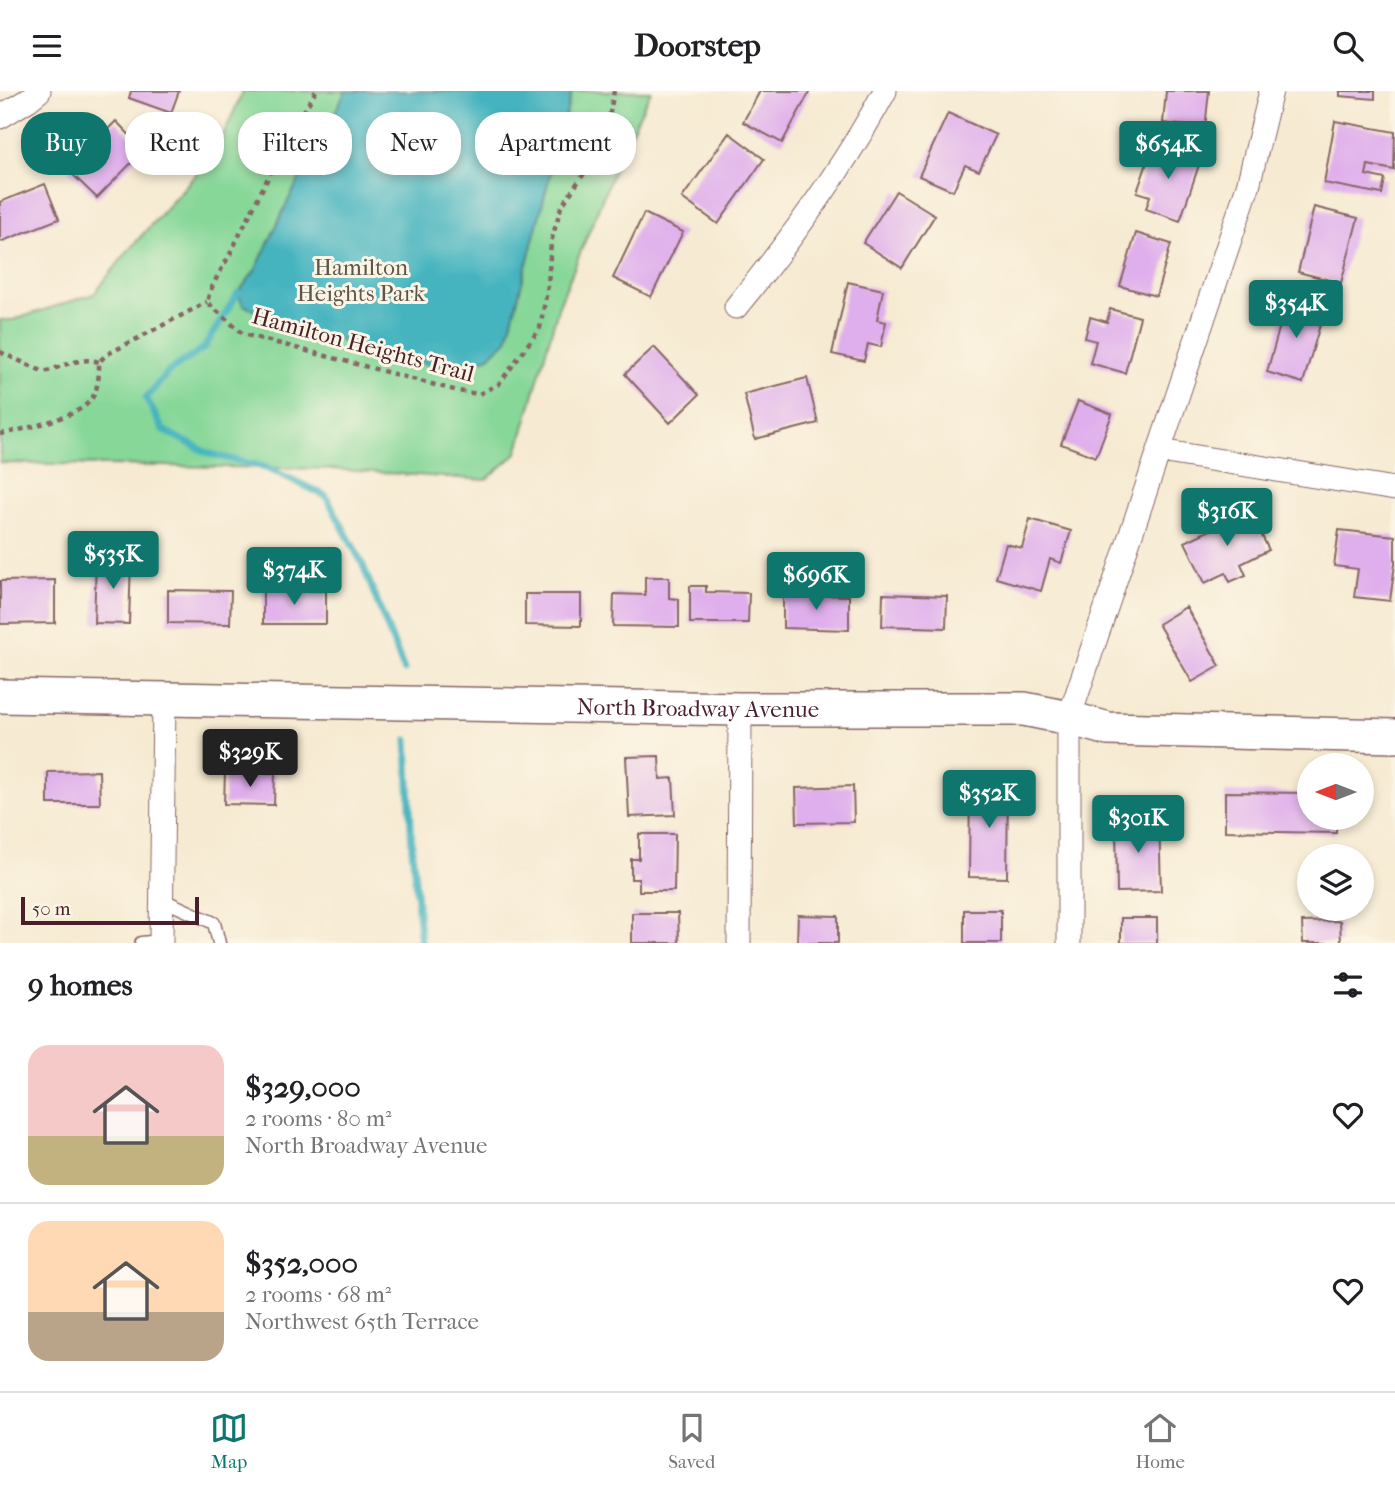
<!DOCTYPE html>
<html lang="en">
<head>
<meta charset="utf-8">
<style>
  body { margin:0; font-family:"IM FELL French Canon",serif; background:#f6f6f6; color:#202124; height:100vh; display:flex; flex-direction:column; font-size:26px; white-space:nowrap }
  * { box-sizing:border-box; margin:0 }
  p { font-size:23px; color:#757577 }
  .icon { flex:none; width:38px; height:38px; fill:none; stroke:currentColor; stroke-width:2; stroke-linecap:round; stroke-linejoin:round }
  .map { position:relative; height:852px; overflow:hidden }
  .panel { display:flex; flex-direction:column; background:#fff; flex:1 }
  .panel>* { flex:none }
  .banner { position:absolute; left:21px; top:21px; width:700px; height:63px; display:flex; gap:14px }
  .needle { width:46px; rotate:270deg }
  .fabs { position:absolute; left:1297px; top:662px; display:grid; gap:14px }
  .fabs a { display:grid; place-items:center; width:77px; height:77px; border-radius:50%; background:#fff; box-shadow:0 4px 10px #0003; font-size:35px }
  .scale { position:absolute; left:21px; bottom:18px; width:178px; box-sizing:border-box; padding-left:7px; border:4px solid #4a1f2b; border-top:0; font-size:19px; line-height:24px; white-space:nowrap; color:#4a1f2b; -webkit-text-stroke:5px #fcf5e5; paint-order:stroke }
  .price { position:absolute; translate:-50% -60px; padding:0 16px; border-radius:7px; background:#0f766e; color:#fff; font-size:23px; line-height:46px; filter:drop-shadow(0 2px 4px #0008) }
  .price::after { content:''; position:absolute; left:50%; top:42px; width:21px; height:16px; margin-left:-10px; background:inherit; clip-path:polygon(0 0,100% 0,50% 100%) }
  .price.current { background:#222; color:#fff }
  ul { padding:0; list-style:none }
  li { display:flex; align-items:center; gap:21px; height:175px; padding:0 28px }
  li+li { border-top:2px solid #e0e0e0 }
  li span { display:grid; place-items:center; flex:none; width:196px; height:140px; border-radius:21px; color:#555 }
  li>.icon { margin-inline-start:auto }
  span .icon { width:84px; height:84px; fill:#fffc; stroke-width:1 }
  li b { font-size:30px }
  h2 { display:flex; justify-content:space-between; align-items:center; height:84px; padding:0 28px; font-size:30px }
  .chip { padding:0 24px; border-radius:28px; background:#fff; box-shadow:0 4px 10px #0003; font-size:24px; line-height:63px }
  .chip.current { background:#0f766e; color:#fff }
  header { display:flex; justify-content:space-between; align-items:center; height:91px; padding:0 28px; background:#fff; font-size:32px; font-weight:800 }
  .tabs { display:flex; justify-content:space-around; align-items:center; height:98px; border-top:2px solid #e0e0e0; background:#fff; font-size:19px; color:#757577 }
  .tabs a { display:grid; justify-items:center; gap:4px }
  .tabs .current { color:#0f766e }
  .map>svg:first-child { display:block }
</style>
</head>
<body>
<header><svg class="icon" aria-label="menu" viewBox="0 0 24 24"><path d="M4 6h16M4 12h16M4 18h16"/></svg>Doorstep<svg class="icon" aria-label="search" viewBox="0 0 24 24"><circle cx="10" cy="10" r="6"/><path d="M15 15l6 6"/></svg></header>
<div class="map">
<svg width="1395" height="852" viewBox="0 0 1395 852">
  <rect width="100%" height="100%" fill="#fcf5e5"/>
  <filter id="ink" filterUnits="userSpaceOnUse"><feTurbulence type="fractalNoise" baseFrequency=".0143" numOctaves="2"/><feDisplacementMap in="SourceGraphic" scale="14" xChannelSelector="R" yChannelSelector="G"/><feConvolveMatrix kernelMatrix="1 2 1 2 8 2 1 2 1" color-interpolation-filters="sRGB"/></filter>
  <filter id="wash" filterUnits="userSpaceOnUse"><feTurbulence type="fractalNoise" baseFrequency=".00686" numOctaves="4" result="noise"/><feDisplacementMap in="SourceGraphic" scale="28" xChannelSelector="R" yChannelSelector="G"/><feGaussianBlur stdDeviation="1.57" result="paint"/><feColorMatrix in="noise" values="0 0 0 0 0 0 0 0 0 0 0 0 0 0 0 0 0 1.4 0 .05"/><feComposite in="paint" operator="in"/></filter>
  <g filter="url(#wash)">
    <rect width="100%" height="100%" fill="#f6ead2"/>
    <path fill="#86d798" stroke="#687b62" stroke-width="2" d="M 243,0 L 651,0 L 620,64 L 559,214 L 517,362 L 486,389 L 330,378 L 0,372 L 0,229 L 13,229 L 94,203 L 128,160 L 216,61 Z"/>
    <path fill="#45b4bf" stroke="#486a75" stroke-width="2" d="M 346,0 L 572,0 L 507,249 L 487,267 L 446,275 L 421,272 L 293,236 L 243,214 L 238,202 L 256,178 L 288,110 Z"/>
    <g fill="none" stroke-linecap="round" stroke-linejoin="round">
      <path stroke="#45b4bf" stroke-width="7" d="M 238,202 L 204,257 L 168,281 L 146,307 L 163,339 L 210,363 L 268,377 L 326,405 L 362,472 L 404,579
        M 407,649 L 412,758 L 421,852"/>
    </g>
    <g id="blocks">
      <path fill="#dfaeec" d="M 131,0 L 179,0 L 171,22 L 129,7 Z
        M 760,0 L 810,0 L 782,52 L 743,31 Z
        M 1166,0 L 1209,0 L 1205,37 L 1163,32 Z
        M 1340,0 L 1375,0 L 1375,8 L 1340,5 Z
        M 948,22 L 996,44 L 979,80 L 965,74 L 953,100 L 919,85 Z
        M 116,30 L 144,59 L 97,107 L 68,79 Z
        M 1335,30 L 1395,41 L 1394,79 L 1368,74 L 1366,84 L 1385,88 L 1382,103 L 1324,92 Z
        M 729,42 L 764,68 L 718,133 L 682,107 Z
        M 1154,52 L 1201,68 L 1180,130 L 1146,118 L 1150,105 L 1137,101 Z
        M 45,93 L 59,128 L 0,151 L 0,111 Z
        M 896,100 L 935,124 L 902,177 L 863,152 Z
        M 1314,116 L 1358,127 L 1341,192 L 1298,181 Z
        M 644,122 L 683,141 L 651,206 L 613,187 Z
        M 1136,142 L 1171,153 L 1156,205 L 1120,195 Z
        M 848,191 L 883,199 L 877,229 L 886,231 L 881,256 L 868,253 L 864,270 L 832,263 Z
        M 1288,206 L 1325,217 L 1303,292 L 1267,281 Z
        M 1110,218 L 1140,226 L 1125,282 L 1090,272 L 1096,250 L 1085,247 L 1090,226 L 1107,231 Z
        M 654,256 L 699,304 L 670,332 L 625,283 Z
        M 807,287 L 818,332 L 755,348 L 744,303 Z
        M 1078,310 L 1112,323 L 1096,366 L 1061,353 Z
        M 1250,420 L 1269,459 L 1241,473 L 1246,484 L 1230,491 L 1226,482 L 1205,492 L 1185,451 Z
        M 1030,428 L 1071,440 L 1061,472 L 1050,468 L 1041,500 L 996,487 L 1006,453 L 1022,457 Z
        M 1339,439 L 1395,445 L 1395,473 L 1390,510 L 1354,506 L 1358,478 L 1334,475 Z
        M 96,468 L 131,468 L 129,533 L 94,532 Z
        M 645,486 L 669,486 L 669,507 L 679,508 L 679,536 L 613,535 L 614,503 L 645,504 Z
        M 55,489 L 55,532 L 0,533 L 0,490 Z
        M 690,495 L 706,495 L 706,501 L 749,502 L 748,532 L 690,532 Z
        M 168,499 L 231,500 L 230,533 L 168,532 Z
        M 263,499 L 326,500 L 326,533 L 263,533 Z
        M 525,503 L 581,503 L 581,535 L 525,534 Z
        M 783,503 L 849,505 L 849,539 L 783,537 Z
        M 883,503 L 947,505 L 946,537 L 882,535 Z
        M 1186,516 L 1220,575 L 1192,591 L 1158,533 Z
        M 659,665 L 660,688 L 673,687 L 675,724 L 629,726 L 626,666 Z
        M 99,680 L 100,713 L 48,713 L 48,681 Z
        M 225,681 L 275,682 L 274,714 L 224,713 Z
        M 970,691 L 1008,691 L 1007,787 L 969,786 Z
        M 853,695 L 854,731 L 797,732 L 796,697 Z
        M 1225,701 L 1309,702 L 1309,726 L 1336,726 L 1336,742 L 1225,740 Z
        M 1159,726 L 1161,800 L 1117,801 L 1116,727 Z
        M 639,743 L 675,743 L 674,800 L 639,800 L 639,788 L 631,788 L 631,768 L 639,768 Z
        M 964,819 L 1001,819 L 1001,852 L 964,852 Z
        M 632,822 L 678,822 L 679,852 L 632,852 Z
        M 798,824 L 838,825 L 838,852 L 797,852 Z
        M 1121,827 L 1157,827 L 1157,852 L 1121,852 Z
        M 1340,830 L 1341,852 L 1303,852 L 1302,831 Z"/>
    </g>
  </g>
  <g filter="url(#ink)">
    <use href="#blocks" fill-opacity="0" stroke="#866665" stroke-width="2"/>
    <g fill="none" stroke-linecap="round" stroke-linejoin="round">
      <defs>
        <path id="lane" d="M 161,808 L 214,832 L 219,852
          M 141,852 L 161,850"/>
        <path id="street" d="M 0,26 L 28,9 L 39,0
          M 736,216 C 791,149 844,76 885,0
          M 1160,360 L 1395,398
          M 161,852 L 164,610
          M 739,852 L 740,618
          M 1069,852 L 1069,627 L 1248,95 L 1271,0"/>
        <g id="secondary">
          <path id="s1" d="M 0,605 L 740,618 L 1024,618 L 1069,627 L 1108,638 L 1395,645"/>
        </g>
      </defs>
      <use href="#lane" stroke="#866665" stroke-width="15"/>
      <use href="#street" stroke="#866665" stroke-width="25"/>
      <use href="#secondary" stroke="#866665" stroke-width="36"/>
      <path stroke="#866665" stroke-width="4.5" stroke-dasharray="5 5" stroke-linecap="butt" d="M 316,0 C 285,50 261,101 235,153 C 226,173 212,190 207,211 L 243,243 L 458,300 L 479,303 L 499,293 L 540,237 L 548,194 L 551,151 L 561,116 L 585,81 L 606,43 L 614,0
        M 0,261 L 44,281 C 62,276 80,265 99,271
        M 0,343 C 17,340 32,336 48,331 C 85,319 100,313 99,271 L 106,264 L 207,211"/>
      <use href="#lane" stroke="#fff" stroke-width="12"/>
      <use href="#street" stroke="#fff" stroke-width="23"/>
      <use href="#secondary" stroke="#fff" stroke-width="33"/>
    </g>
  </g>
  <g text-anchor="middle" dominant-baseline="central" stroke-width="6" stroke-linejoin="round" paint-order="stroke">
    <g font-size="23" fill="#5c564c" stroke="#fcf5e5">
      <text x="361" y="176">Hamilton<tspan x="361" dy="26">Heights Park</tspan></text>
    </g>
    <g font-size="23" fill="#4a1f2b" stroke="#fcf5e5">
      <text transform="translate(363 254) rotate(15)">Hamilton Heights Trail</text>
      <text stroke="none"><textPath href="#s1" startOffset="698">North Broadway Avenue</textPath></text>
    </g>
  </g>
</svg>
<div class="fabs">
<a><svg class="needle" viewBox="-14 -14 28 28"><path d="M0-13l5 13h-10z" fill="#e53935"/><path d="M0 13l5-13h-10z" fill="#757577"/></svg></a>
<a><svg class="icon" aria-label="layers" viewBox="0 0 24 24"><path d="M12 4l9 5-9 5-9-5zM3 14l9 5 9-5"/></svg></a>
</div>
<div class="scale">50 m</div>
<b class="price" style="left:1168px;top:90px">$654K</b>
<b class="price" style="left:1296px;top:249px">$354K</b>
<b class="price" style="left:1227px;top:457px">$316K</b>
<b class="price" style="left:113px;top:500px">$535K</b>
<b class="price" style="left:294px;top:516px">$374K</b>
<b class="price" style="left:816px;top:521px">$696K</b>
<b class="price current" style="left:250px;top:698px">$329K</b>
<b class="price" style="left:989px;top:739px">$352K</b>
<b class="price" style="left:1138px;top:764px">$301K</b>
<div class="banner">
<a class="chip current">Buy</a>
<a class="chip">Rent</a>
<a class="chip">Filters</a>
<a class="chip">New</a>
<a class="chip">Apartment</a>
</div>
</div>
<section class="panel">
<h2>9 homes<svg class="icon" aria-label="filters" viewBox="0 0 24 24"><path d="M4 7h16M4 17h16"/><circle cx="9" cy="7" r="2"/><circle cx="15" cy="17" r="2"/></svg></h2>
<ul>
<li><span style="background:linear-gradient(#f6c9c9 65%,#c2b280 0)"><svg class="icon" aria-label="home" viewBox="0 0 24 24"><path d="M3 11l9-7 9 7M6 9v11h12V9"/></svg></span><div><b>$329,000</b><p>2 rooms · 80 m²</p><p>North Broadway Avenue</p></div><svg class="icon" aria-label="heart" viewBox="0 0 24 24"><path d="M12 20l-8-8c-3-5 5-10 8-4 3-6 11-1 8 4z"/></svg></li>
<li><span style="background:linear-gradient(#ffd9b3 65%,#b9a48a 0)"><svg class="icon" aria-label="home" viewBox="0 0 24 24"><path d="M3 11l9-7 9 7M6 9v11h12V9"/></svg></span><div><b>$352,000</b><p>2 rooms · 68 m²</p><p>Northwest 65th Terrace</p></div><svg class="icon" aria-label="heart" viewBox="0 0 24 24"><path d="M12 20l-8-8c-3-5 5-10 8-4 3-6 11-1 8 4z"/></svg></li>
</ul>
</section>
<nav class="tabs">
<a class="current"><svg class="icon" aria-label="map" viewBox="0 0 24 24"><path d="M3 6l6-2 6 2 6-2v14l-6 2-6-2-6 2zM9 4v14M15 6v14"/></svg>Map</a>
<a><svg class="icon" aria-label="saved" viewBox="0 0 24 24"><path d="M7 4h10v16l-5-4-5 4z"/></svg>Saved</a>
<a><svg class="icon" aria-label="home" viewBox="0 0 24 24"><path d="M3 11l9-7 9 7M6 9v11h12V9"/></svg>Home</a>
</nav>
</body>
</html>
